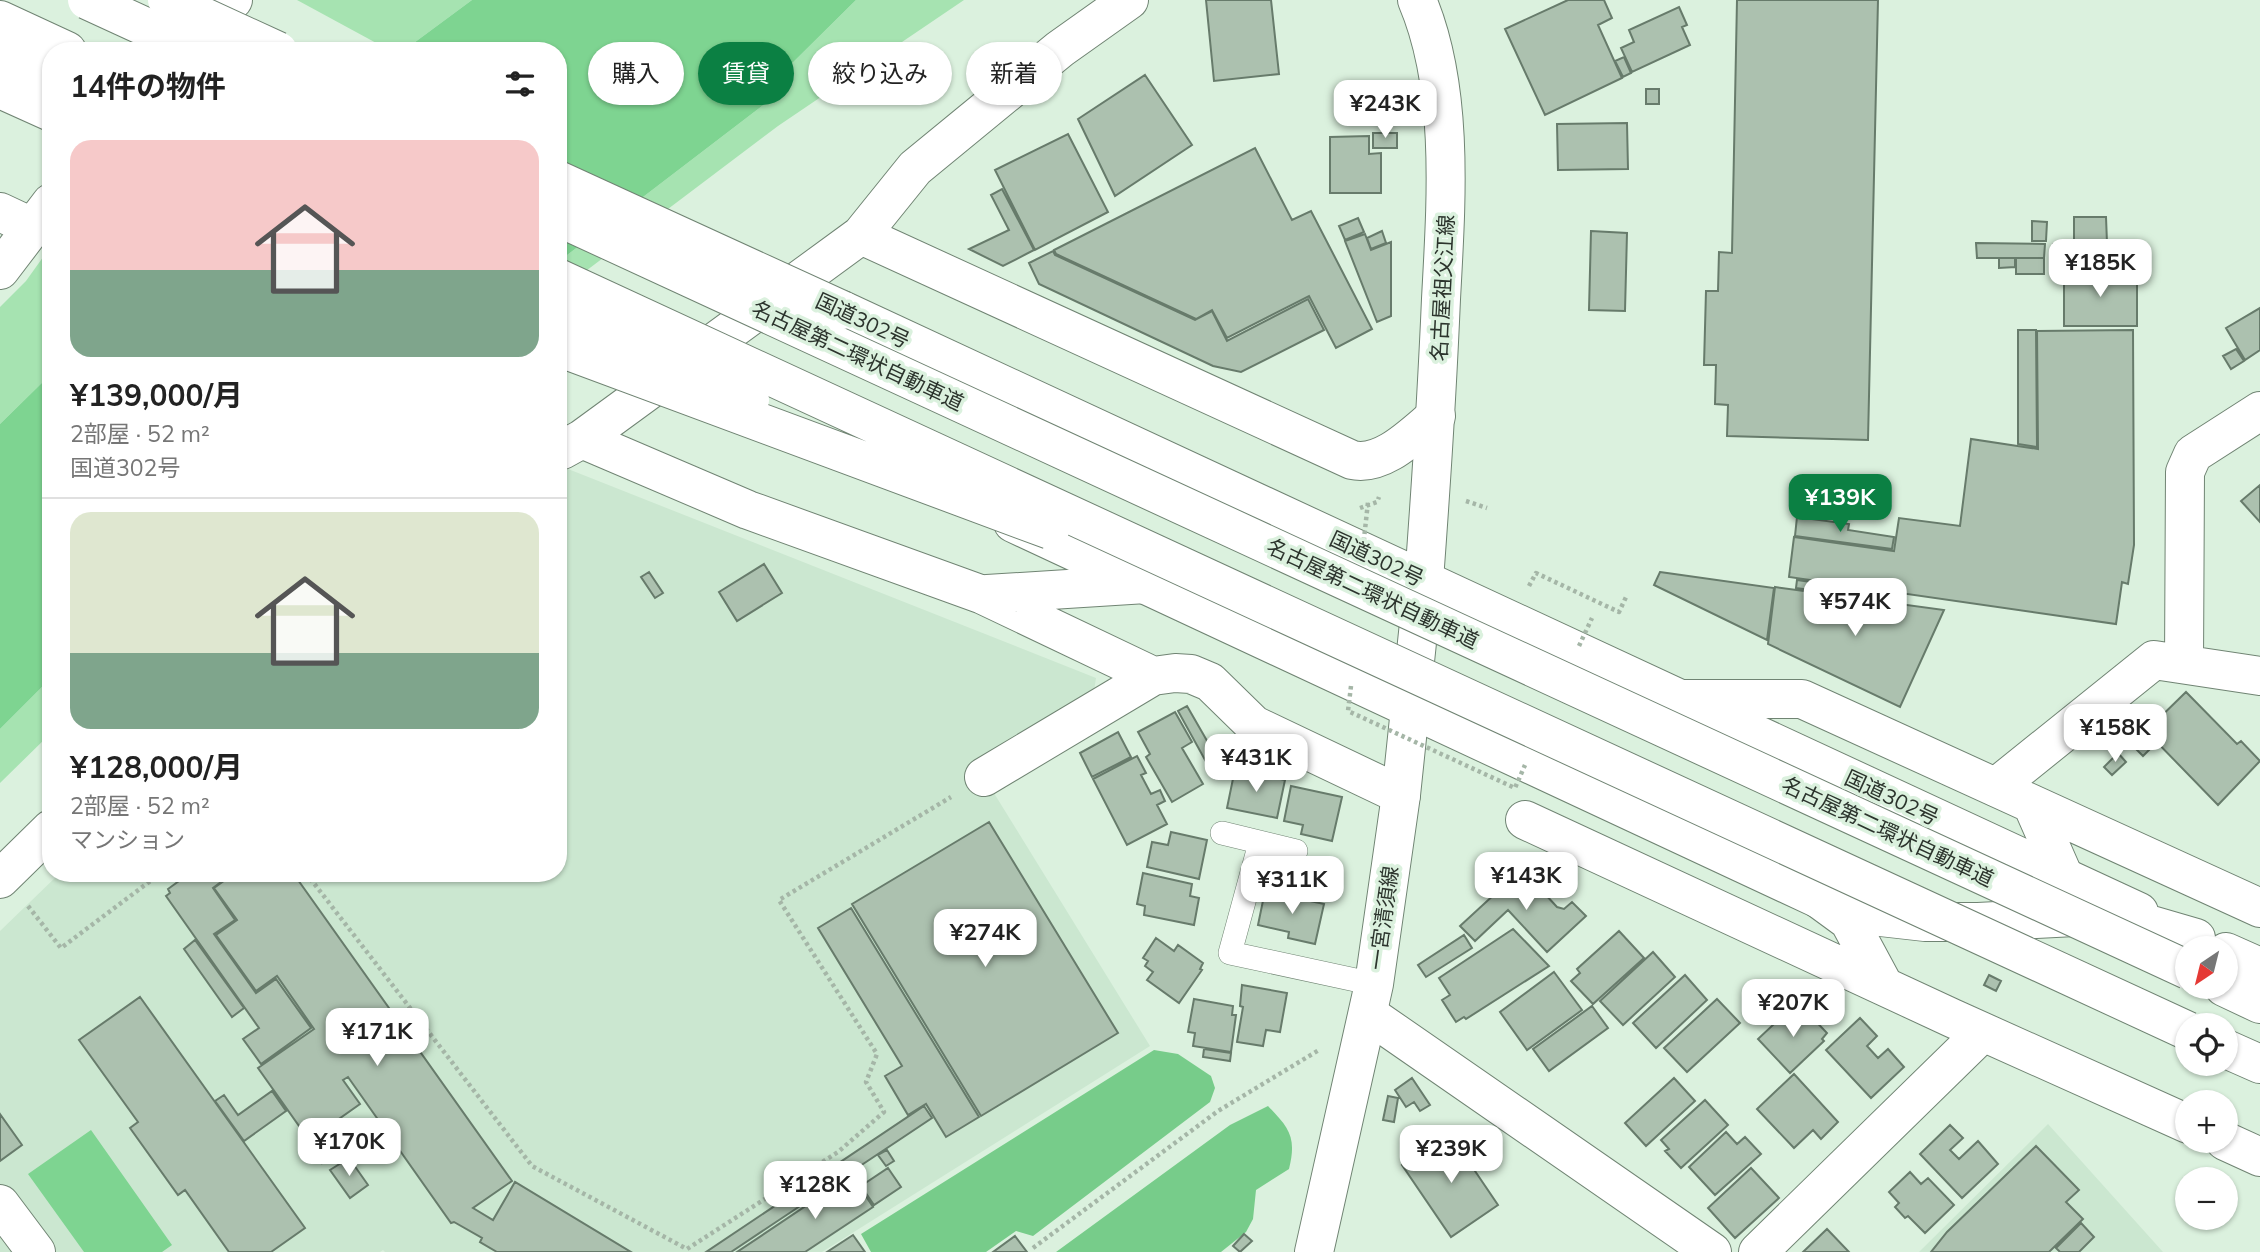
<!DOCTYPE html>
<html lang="ja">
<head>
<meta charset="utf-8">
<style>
  body { margin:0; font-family:Mulish,"Noto Sans JP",sans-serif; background:#f6f6f6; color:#222; height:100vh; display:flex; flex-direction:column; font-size:26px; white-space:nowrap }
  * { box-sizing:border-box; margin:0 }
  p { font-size:23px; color:#767676 }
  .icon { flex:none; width:38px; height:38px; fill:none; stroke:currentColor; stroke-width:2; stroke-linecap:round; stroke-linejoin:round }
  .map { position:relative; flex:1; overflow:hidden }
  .details { position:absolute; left:42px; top:42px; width:525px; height:840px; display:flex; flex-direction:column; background:#fff; border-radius:28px; box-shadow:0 2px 5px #0004 }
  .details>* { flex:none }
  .banner { position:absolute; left:588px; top:42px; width:665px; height:63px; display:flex; gap:14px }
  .needle { width:46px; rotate:215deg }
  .fabs { position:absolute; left:2175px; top:936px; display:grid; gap:14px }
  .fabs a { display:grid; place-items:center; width:63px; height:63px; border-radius:50%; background:#fff; box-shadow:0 2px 5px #0004; font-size:35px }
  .price { position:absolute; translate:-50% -60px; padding:0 16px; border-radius:14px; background:#fff; color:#222; font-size:23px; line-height:46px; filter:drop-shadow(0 2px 4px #0008) }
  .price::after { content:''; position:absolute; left:50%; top:42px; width:21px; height:16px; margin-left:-10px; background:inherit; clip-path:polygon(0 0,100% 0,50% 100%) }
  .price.on { background:#0b8043; color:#fff }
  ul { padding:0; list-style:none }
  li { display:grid; align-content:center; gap:14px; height:371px; padding:0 28px }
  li+li { border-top:2px solid #e0e0e0 }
  li span { display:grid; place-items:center; height:217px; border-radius:21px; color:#555 }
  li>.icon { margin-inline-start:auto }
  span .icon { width:126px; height:126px; fill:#fffc; stroke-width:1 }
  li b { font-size:30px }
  h2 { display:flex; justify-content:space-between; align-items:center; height:84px; padding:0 28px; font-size:30px }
  .tag { padding:0 24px; border-radius:32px; background:#fff; box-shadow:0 2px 5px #0004; font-size:24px; line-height:63px }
  .tag.on { background:#0b8043; color:#fff }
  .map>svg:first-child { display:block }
</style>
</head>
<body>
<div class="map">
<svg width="2260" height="1252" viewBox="0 0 2260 1252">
  <rect width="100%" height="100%" fill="#dbf1de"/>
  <path fill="#cbe7d0" d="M 563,467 L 1096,678 L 1094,691 L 984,777 L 1150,1046 L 822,1252 L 385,1252 L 383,1250 L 380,1252 L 0,1252 L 0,931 L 60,873 L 558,873 L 558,470 Z
    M 2048,1124 L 2163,1252 L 1919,1252 Z"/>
  <path fill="#a6e3b1" d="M 297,0 L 472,0 L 403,51 L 391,51 Z
    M 856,0 L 964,0 L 778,126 L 558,292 L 558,262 L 766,103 L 768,87 Z
    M 51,246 L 51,374 L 0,424 L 0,307 L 26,281 Z
    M 51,678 L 51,733 L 0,783 L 0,729 Z"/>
  <path fill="#77cc8a" d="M 1154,1050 L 1178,1054 L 1211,1076 L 1215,1088 L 1210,1102 L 1033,1236 L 1016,1231 L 986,1252 L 871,1252 L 861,1234 Z
    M 1268,1106 C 1289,1128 1297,1137 1289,1169 L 1256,1190 L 1253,1219 L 1246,1232 L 1221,1252 L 1056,1252 L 1230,1125 Z"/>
  <path fill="#7ed491" d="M 472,0 L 856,0 L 768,87 L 766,103 L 558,262 L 558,51 L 403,51 Z
    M 51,374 L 51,678 L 0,729 L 0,424 Z
    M 91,1130 L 172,1245 L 162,1252 L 84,1252 L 28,1174 Z"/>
  <path fill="#acc1af" stroke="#677b6b" stroke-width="2" d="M 1206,0 L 1271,0 L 1279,74 L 1214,81 Z
    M 1568,0 L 1604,0 L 1612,18 L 1598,25 L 1622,78 L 1545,115 L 1505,29 Z
    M 1737,0 L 1878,0 L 1868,440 L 1727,436 L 1728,405 L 1715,404 L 1716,365 L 1704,365 L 1706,291 L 1718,291 L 1719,252 L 1732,253 Z
    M 1679,7 L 1687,25 L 1682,27 L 1690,45 L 1632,72 L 1621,48 L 1634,42 L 1629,30 Z
    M 1624,57 L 1631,73 L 1623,77 L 1615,61 Z
    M 1145,75 L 1192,145 L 1115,196 L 1078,119 Z
    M 1646,89 L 1659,89 L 1659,104 L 1646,104 Z
    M 1627,123 L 1628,169 L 1558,170 L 1557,124 Z
    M 1373,133 L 1397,133 L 1397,148 L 1373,148 Z
    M 1068,134 L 1108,212 L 1035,250 L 995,170 Z
    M 1369,136 L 1369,154 L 1381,153 L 1381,193 L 1330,193 L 1330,137 Z
    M 1255,148 L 1292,220 L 1311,211 L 1372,329 L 1336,348 L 1309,296 L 1227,338 L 1212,310 L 1196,319 L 1056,254 L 1054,250 Z
    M 1002,189 L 1034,250 L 1003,266 L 969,249 L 1009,230 L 991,195 Z
    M 2074,217 L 2106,217 L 2107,243 L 2074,242 Z
    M 1358,218 L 1364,232 L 1345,240 L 1339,226 Z
    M 2032,221 L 2047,222 L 2046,241 L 2032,241 Z
    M 1382,231 L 1386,243 L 1371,249 L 1367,238 Z
    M 1591,231 L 1627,233 L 1625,311 L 1589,310 Z
    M 1365,234 L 1371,250 L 1391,242 L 1391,316 L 1377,322 L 1345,241 Z
    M 1976,243 L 2045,244 L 2044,258 L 1977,258 Z
    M 2053,244 L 2096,244 L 2096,258 L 2053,258 Z
    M 2114,245 L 2125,245 L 2125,259 L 2114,259 Z
    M 1053,251 L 1055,255 L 1195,320 L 1212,311 L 1227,341 L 1308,299 L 1324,330 L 1241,372 L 1213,366 L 1039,284 L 1029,263 Z
    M 1999,258 L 2015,258 L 2015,267 L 1999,268 Z
    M 2016,258 L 2044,258 L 2044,274 L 2016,274 Z
    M 2064,272 L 2137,272 L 2137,326 L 2064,326 Z
    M 2260,308 L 2260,350 L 2245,360 L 2226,328 Z
    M 2018,330 L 2036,330 L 2037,447 L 2018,444 Z
    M 2133,330 L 2134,545 L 2128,584 L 2122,582 L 2116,624 L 1789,577 L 1794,537 L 1894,551 L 1899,518 L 1960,526 L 1971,439 L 2038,449 L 2037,331 Z
    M 2236,349 L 2244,361 L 2231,369 L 2223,356 Z
    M 2260,485 L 2260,522 L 2241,501 Z
    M 1797,517 L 1849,524 L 1848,530 L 1894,537 L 1892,549 L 1795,536 Z
    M 764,564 L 782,593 L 737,621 L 719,592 Z
    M 649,572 L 663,593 L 655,598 L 641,577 Z
    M 1660,572 L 1774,588 L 1767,640 L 1654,585 Z
    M 1797,580 L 1847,587 L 1845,595 L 1796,588 Z
    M 1775,587 L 1944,610 L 1900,707 L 1768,644 Z
    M 2186,692 L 2237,744 L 2241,741 L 2260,761 L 2218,805 L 2146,731 Z
    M 1187,706 L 1225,772 L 1215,778 L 1178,711 Z
    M 1175,712 L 1192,742 L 1182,748 L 1203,784 L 1172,802 L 1146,757 L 1150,754 L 1138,732 Z
    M 1118,732 L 1131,757 L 1092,777 L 1080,753 Z
    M 2142,737 L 2152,747 L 2143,756 L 2133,746 Z
    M 2118,753 L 2126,762 L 2112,775 L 2104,767 Z
    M 1137,756 L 1146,773 L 1141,775 L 1151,794 L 1160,790 L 1165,801 L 1157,805 L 1167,824 L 1127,845 L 1093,779 Z
    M 1235,769 L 1285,780 L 1277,818 L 1227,808 Z
    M 1291,786 L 1342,797 L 1332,841 L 1301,834 L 1303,825 L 1284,821 Z
    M 989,822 L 1118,1033 L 981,1116 L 852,904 Z
    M 1171,832 L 1207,840 L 1199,879 L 1147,867 L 1152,842 L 1168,845 Z
    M 1522,869 L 1557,907 L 1564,909 L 1572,902 L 1586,916 L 1547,952 L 1508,910 L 1475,941 L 1460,926 Z
    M 190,873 L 233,873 L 213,888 L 235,920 L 214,934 L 256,993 L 276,979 L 311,1028 L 261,1064 L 243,1039 L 259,1028 L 166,896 L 170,893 L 168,889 Z
    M 235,873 L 293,873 L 512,1181 L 473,1208 L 493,1220 L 515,1182 L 631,1252 L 497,1252 L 480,1242 L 482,1238 L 454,1222 L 451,1223 L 348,1077 L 343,1080 L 360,1104 L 309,1140 L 258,1068 L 314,1029 L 277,976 L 256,991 L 216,935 L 237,920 L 214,888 Z
    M 1143,873 L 1192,884 L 1190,896 L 1199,898 L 1194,925 L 1144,915 L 1145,906 L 1137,904 Z
    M 1265,891 L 1324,904 L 1315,944 L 1288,938 L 1289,932 L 1258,925 Z
    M 851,908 L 979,1117 L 946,1137 L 926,1104 L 908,1115 L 885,1076 L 902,1066 L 818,928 Z
    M 1513,929 L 1549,966 L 1466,1019 L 1464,1017 L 1456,1022 L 1442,1000 L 1450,995 L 1439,978 Z
    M 1619,931 L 1644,958 L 1593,1004 L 1571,981 L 1580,973 L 1577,969 Z
    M 1464,935 L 1472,948 L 1426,977 L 1418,965 Z
    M 1156,938 L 1174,951 L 1178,945 L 1203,963 L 1200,969 L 1202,970 L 1179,1003 L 1147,980 L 1153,972 L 1145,966 L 1148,961 L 1143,958 Z
    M 195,940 L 244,1008 L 232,1017 L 184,949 Z
    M 1653,952 L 1675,977 L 1623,1025 L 1600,1001 Z
    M 1554,972 L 1582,1010 L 1527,1050 L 1500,1012 Z
    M 1685,975 L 1707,1000 L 1656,1048 L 1633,1023 Z
    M 1989,975 L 2001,981 L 1996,991 L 1984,985 Z
    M 1242,985 L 1287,993 L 1280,1032 L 1266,1030 L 1263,1046 L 1237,1042 L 1243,1007 L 1240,1006 Z
    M 140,997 L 305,1228 L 271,1252 L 229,1252 L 185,1190 L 178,1195 L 130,1128 L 138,1122 L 79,1040 Z
    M 1194,999 L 1233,1006 L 1232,1015 L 1236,1015 L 1231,1052 L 1193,1046 L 1195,1033 L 1188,1032 Z
    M 1717,999 L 1740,1023 L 1687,1072 L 1664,1048 Z
    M 1592,1006 L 1608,1028 L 1549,1071 L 1533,1049 Z
    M 1792,1007 L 1801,1016 L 1806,1011 L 1827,1033 L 1822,1039 L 1824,1041 L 1790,1073 L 1758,1039 Z
    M 1860,1018 L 1877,1036 L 1867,1046 L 1878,1058 L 1888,1049 L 1904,1067 L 1871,1098 L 1826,1050 Z
    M 1204,1049 L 1231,1053 L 1230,1061 L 1203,1057 Z
    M 1794,1074 L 1838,1122 L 1821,1139 L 1813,1130 L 1794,1148 L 1757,1109 Z
    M 1412,1078 L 1430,1105 L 1420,1111 L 1414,1102 L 1406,1107 L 1395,1090 Z
    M 1674,1078 L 1695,1101 L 1646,1146 L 1625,1123 Z
    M 272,1091 L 286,1111 L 244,1141 L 215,1101 L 224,1095 L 238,1115 Z
    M 1388,1096 L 1398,1098 L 1394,1122 L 1383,1120 Z
    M 1705,1100 L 1728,1125 L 1681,1168 L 1665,1151 L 1669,1149 L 1661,1140 Z
    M 924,1106 L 932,1118 L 731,1252 L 706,1252 Z
    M 0,1114 L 22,1145 L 0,1161 Z
    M 337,1125 L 344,1135 L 335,1142 L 327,1131 Z
    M 1950,1125 L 1963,1138 L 1950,1150 L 1959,1159 L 1978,1141 L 1998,1164 L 1962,1198 L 1920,1154 Z
    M 1726,1132 L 1737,1144 L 1745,1137 L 1761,1154 L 1715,1195 L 1689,1167 Z
    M 1448,1135 L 1460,1153 L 1469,1146 L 1482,1166 L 1475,1171 L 1498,1205 L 1451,1237 L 1402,1165 Z
    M 323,1137 L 335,1154 L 322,1163 L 310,1146 Z
    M 373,1138 L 380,1148 L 364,1159 L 358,1148 Z
    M 2036,1146 L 2079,1190 L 2066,1202 L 2083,1219 L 2049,1252 L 1931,1252 L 1947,1232 Z
    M 887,1150 L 894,1161 L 886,1166 L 878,1155 Z
    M 349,1158 L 368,1185 L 350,1198 L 330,1170 Z
    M 888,1168 L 901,1187 L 874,1205 L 861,1186 Z
    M 1751,1168 L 1779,1198 L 1735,1238 L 1708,1208 Z
    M 1910,1172 L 1921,1184 L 1928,1178 L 1954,1205 L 1925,1233 L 1908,1216 L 1905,1218 L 1895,1207 L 1899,1203 L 1889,1192 Z
    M 852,1175 L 873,1207 L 805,1252 L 737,1252 Z
    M 2081,1223 L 2094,1237 L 2079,1252 L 2060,1252 L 2056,1248 Z
    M 1827,1229 L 1849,1252 L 1803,1252 Z
    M 1244,1234 L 1252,1241 L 1240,1252 L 1233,1246 Z
    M 853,1235 L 865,1252 L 827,1252 Z
    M 1015,1236 L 1027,1252 L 993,1252 Z"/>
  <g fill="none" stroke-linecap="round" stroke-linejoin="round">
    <defs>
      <path id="service" d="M 1222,833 L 1296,851
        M 1260,843 L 1230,953 L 1374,984"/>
      <path id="minor" d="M 0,212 L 34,228
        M 861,235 L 1352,460 C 1383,467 1414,434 1436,416
        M 582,439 L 748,510 L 983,595 L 1153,676 L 1175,673 L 1191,674 L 1210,682 L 1254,725 L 1401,795
        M 562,450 L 582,439 L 861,235 L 915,168 L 1060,49 L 1129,0
        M 987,594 L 1146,584
        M 1681,699 L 1802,699 L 2260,908
        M 984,777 L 1153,676
        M 2032,804 L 2064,877
        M 1525,820 L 1952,1018 L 2188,1124
        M 0,879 L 51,829
        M 1819,899 L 1849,921 L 1884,986
        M 1368,1014 L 1712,1252
        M 2225,1141 L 2260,1157
        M 0,1204 L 36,1252
        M 1758,1252 L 1983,1032"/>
      <path id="tertiary" d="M 2184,664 L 2185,472 L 2193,454 L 2260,411
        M 1996,787 L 2154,660 L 2260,676"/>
      <path id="secondary" d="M 180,30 L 233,0
        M 0,270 L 51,203
        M 1314,1252 L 1374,984 L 1401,795 L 1423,585"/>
      <path id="primary" d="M 1417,0 C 1455,89 1446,204 1441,299 C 1437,393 1431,486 1424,580"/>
      <path id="trunk" d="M 0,56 L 51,79
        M 842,310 L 2139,912
        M 1013,523 L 1819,899 L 1872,916 L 1925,922 L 1978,922 L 2094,916 L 2141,922 L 2196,938
        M 2226,952 L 2260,967"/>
      <path id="motorway" d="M 0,20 L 67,51
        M 0,89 L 51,112
        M 2224,987 L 2260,1004
        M 2226,1049 L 2260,1064"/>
    </defs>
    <use href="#service" stroke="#708473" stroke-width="24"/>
    <use href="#minor" stroke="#708473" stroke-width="40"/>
    <use href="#tertiary" stroke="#708473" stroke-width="40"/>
    <use href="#secondary" stroke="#708473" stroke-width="40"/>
    <use href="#primary" stroke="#708473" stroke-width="40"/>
    <use href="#trunk" stroke="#708473" stroke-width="40"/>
    <use href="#motorway" stroke="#708473" stroke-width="40"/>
    <path stroke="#a5b6a7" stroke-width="4.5" stroke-dasharray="3.5 3.5" stroke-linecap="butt" d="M 1466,501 L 1487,508
      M 1360,508 L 1377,502 L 1379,497
      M 1529,586 L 1536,573 L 1619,612 L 1627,595
      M 306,873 L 532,1166 L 687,1249 L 838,1152 L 884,1112 L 866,1082 L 877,1054 L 779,900 L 951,797
      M 28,906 L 61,948 L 161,873
      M 1033,1248 L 1218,1111 L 1319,1050"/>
    <use href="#service" stroke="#fff" stroke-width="23"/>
    <use href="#minor" stroke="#fff" stroke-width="38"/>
    <use href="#tertiary" stroke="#fff" stroke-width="38"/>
    <use href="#secondary" stroke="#fff" stroke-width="38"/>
    <use href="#primary" stroke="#fff" stroke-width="38"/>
    <use href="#trunk" stroke="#fff" stroke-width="38"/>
    <use href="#motorway" stroke="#fff" stroke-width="38"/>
    <defs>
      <path id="trunk-bridge" d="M 167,0 L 278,51
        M 558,180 L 842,310
        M 558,312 L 750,400"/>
      <path id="motorway-bridge" d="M 87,0 L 198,51
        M 558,217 L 2188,970
        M 558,278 L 2188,1031
        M 571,352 L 1050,530"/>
    </defs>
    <use href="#trunk-bridge" stroke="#708473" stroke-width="40" stroke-linecap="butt"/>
    <use href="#motorway-bridge" stroke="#708473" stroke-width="40" stroke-linecap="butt"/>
    <path stroke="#a5b6a7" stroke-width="4.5" stroke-dasharray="3.5 3.5" stroke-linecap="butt" d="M 1363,548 L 1368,502
      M 1579,646 L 1592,618
      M 1351,686 L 1348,711 L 1515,788 L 1525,765"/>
    <use href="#trunk-bridge" stroke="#fff" stroke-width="38"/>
    <use href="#motorway-bridge" stroke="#fff" stroke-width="38"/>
  </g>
  <g text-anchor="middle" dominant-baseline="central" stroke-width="7" stroke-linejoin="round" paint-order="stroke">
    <g font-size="21" fill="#2c342d" stroke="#dbf1de">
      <text transform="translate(1442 288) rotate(-87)">名古屋祖父江線</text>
      <text transform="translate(863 320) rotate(25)">国道302号</text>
      <text transform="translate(858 355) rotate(25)">名古屋第二環状自動車道</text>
      <text transform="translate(1377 558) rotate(25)">国道302号</text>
      <text transform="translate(1373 593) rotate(25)">名古屋第二環状自動車道</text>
      <text transform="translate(1892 797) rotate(25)">国道302号</text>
      <text transform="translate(1888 831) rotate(25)">名古屋第二環状自動車道</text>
      <text transform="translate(1383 918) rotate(-82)">一宮清須線</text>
    </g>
  </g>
</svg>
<div class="fabs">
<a><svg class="needle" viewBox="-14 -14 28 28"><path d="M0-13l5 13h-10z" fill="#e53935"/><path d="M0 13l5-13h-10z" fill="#767676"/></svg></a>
<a><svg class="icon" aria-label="locate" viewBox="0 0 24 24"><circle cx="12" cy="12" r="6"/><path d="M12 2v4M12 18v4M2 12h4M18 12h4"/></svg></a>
<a>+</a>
<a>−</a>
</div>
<b class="price" style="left:1385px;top:140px">¥243K</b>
<b class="price" style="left:2100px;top:299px">¥185K</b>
<b class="price on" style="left:1840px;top:534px">¥139K</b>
<b class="price" style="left:1855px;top:638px">¥574K</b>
<b class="price" style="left:2115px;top:764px">¥158K</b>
<b class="price" style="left:1256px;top:794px">¥431K</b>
<b class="price" style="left:1526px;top:912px">¥143K</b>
<b class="price" style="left:1292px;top:916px">¥311K</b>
<b class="price" style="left:985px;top:969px">¥274K</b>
<b class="price" style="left:1793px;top:1039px">¥207K</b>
<b class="price" style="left:377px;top:1068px">¥171K</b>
<b class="price" style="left:349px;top:1178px">¥170K</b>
<b class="price" style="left:1451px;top:1185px">¥239K</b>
<b class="price" style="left:815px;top:1221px">¥128K</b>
<div class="banner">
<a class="tag">購入</a>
<a class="tag on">賃貸</a>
<a class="tag">絞り込み</a>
<a class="tag">新着</a>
</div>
<section class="details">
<h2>14件の物件<svg class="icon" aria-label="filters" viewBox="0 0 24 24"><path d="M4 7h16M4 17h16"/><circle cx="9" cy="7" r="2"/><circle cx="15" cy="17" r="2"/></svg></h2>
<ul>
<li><span style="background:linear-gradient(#f6c9c9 60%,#7fa58c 0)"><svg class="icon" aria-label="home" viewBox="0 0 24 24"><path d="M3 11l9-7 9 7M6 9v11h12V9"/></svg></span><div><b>¥139,000/月</b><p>2部屋 · 52 m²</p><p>国道302号</p></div></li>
<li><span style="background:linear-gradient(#dfe7d0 65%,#7fa58c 0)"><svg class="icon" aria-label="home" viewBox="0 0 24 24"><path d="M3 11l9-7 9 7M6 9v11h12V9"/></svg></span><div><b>¥128,000/月</b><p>2部屋 · 52 m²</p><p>マンション</p></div></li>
</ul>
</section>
</div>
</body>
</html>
